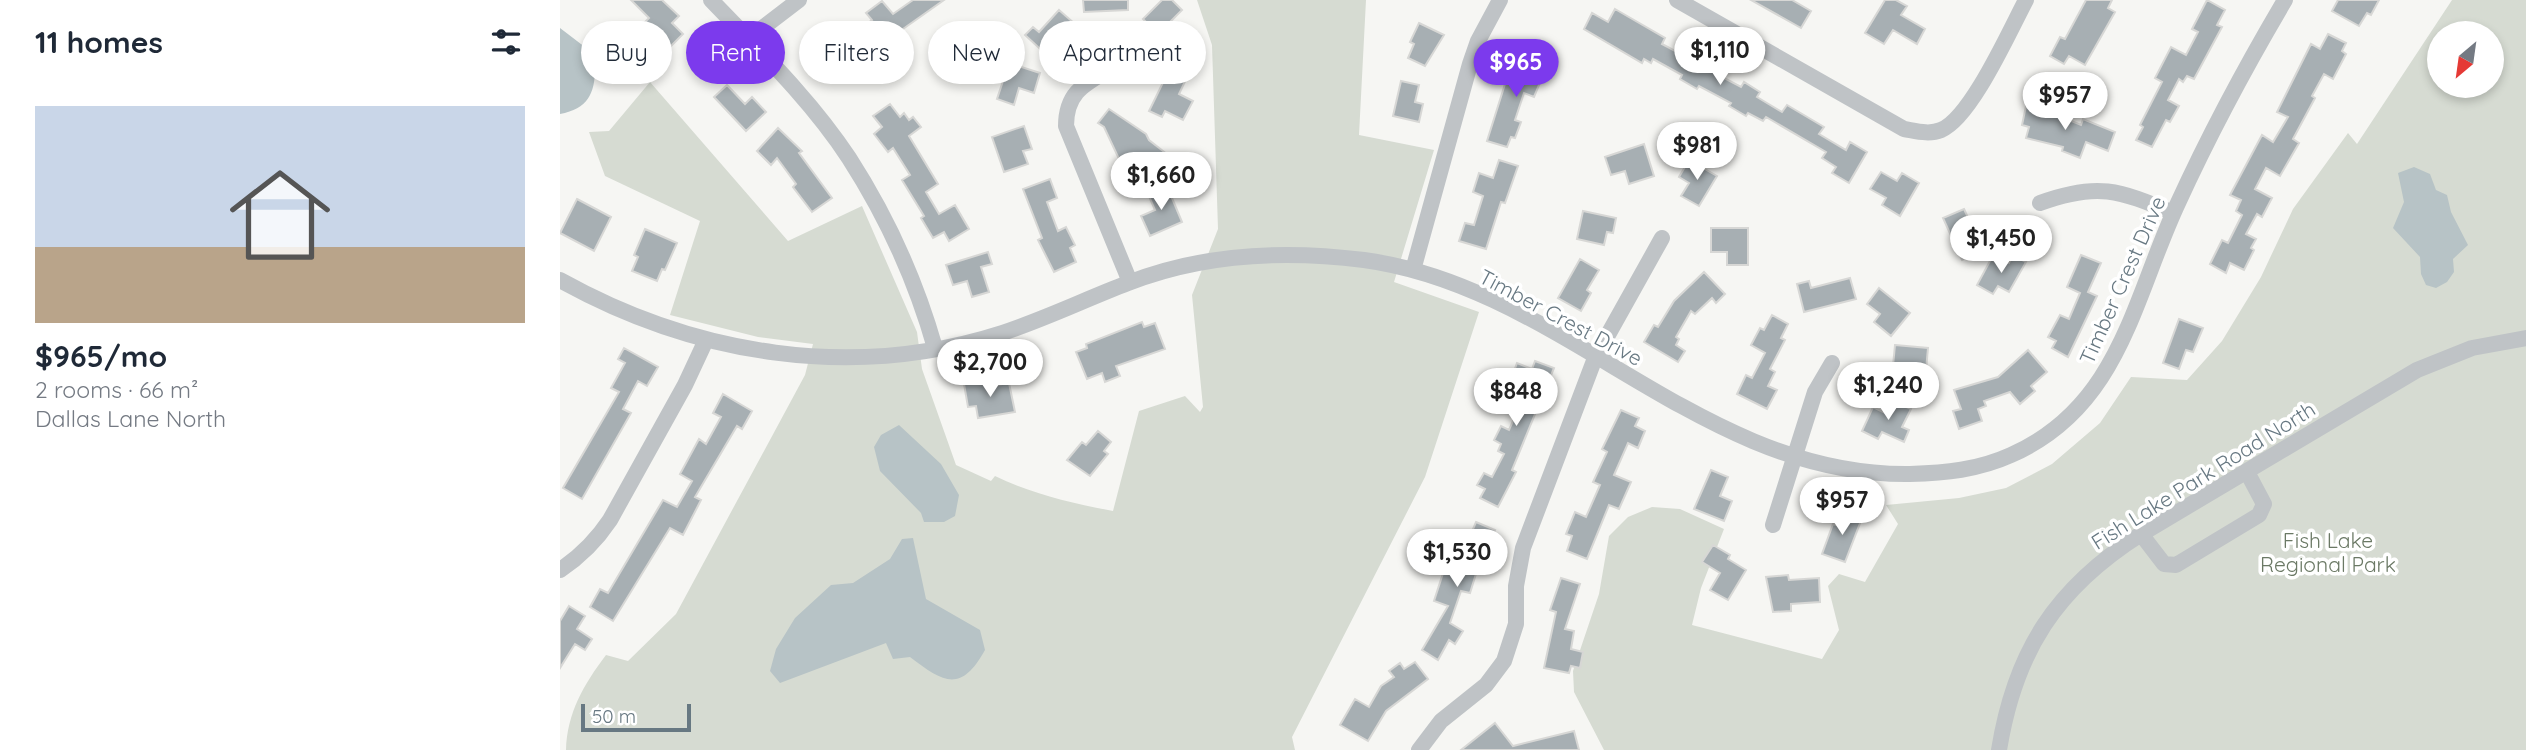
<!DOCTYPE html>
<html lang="en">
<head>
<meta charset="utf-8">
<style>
  body { margin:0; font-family:Quicksand,sans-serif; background:#f6f6f7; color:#1f2937; height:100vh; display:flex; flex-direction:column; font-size:26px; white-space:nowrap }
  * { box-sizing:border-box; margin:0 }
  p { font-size:23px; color:#747a83 }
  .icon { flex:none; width:38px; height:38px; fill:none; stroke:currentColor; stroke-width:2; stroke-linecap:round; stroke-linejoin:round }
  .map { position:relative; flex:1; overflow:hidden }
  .side { display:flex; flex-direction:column; background:#fff; width:560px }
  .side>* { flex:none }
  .top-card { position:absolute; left:21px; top:21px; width:665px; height:63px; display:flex; gap:14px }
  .needle { width:46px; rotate:209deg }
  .tools { position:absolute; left:1867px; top:21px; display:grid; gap:14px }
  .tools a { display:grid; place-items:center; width:77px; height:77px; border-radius:50%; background:#fff; box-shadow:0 4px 10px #0003; font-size:35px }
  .scale { position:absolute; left:21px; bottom:18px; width:110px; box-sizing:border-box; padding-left:7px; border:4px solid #677882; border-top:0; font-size:19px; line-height:24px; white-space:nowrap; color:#677882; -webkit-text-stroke:5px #fff; paint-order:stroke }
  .price { position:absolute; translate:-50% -60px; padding:0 16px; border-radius:24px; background:#fff; color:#222; font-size:23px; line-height:46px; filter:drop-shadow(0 2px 4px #0008) }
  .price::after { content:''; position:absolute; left:50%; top:42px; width:21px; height:16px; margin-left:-10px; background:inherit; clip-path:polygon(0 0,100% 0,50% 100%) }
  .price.selected { background:#7c3aed; color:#fff }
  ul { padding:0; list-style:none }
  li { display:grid; align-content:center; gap:14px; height:371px; padding:0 35px }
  li span { display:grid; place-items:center; height:217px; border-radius:0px; color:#555 }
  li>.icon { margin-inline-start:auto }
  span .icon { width:126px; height:126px; fill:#fffc; stroke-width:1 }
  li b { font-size:30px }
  h2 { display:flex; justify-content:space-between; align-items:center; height:84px; padding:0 35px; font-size:30px }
  .tag { padding:0 24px; border-radius:32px; background:#fff; box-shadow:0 4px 10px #0003; font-size:24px; line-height:63px }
  .tag.selected { background:#7c3aed; color:#fff }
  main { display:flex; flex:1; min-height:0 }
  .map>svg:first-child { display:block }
</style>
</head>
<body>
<main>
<section class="side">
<h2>11 homes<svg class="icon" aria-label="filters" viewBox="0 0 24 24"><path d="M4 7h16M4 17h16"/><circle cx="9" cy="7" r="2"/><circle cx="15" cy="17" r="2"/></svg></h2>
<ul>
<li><span style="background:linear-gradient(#c9d6e8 65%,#b9a48a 0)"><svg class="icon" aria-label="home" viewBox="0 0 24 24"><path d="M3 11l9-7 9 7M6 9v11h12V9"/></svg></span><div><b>$965/mo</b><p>2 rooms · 66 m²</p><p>Dallas Lane North</p></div></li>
</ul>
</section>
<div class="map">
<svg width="1966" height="750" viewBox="0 0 1966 750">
  <rect width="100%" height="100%" fill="#f6f6f3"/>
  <path fill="#d6dbd2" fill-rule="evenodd" d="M 637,0 L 806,0 L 799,135 L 874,150 L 834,282 L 919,312 L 865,477 L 732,737 L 735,750 L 6,750 C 7,713 24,684 46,655 L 68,661 L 116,614 L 245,375 L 253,344 L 198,337 L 110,315 L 140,221 L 45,176 L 29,132 L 49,131 L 90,82 L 228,241 L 302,206 L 357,332 L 362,369 L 396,465 L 431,481 L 435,476 C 472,494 512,503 553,511 L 579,411 L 625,396 L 640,412 L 643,407 L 632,295 L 658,229 L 652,45 Z
    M 1892,0 L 1966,0 L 1966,750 L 1044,750 L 1014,692 L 1013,671 L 1039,594 L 1049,536 L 1068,517 L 1092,507 L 1120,509 L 1164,529 L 1141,588 L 1132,625 L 1262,659 L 1279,630 L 1268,586 L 1279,574 L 1305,582 L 1338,524 L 1326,505 L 1399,498 L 1446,488 L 1492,464 L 1540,423 L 1571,377 L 1627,380 L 1662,341 L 1701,277 L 1733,209 L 1788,133 L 1797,144 ZM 1880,33 L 1932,33 L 1932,86 L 1880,86 Z"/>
  <path fill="#b7c3c6" d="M 0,28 L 34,54 C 37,85 34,108 0,114 Z
    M 1854,167 L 1870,174 L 1876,190 L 1887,195 L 1891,212 L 1908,245 L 1893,259 L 1894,272 L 1887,282 L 1876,288 L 1866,285 L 1861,274 L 1860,257 L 1833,228 L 1844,202 L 1838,173 Z
    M 339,425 L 381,464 L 399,495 L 395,516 L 384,522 L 364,522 L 361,513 L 320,471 L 314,447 L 321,435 Z
    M 353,538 L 366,599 L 420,630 L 425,650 C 401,693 384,683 350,657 L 333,659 L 326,643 L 220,683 L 210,671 L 216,649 L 235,618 L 271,585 L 293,583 L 330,559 L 342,539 Z"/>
  <path fill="#a7afb3" stroke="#d7d7d5" stroke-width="2" d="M 71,0 L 102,0 L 119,16 L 112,23 L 123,34 L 110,47 L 85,22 L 89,18 Z
    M 353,0 L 384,0 L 326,41 L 322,36 L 297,54 L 305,64 L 294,73 L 287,64 L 268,79 L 255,65 L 269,53 L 263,46 L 279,33 L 285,40 L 312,20 L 306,13 L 322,1 L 333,14 Z
    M 523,0 L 568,0 L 568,10 L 524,12 Z
    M 602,0 L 612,0 L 622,10 L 598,34 L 583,19 Z
    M 1191,0 L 1232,0 L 1251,11 L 1241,28 Z
    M 1325,0 L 1336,0 L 1347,6 L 1341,15 L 1365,29 L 1357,44 L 1333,30 L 1324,44 L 1305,33 Z
    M 1526,0 L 1552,0 L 1548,8 L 1555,12 L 1525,65 L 1509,56 L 1504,64 L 1490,56 L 1500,37 L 1505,39 Z
    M 1647,0 L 1665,10 L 1657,25 L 1662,27 L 1634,79 L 1627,76 L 1623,82 L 1619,79 L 1608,100 L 1619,106 L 1610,122 L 1606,120 L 1592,147 L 1576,140 L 1583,127 L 1580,125 L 1602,82 L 1595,78 L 1611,47 L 1626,55 L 1638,32 L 1632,29 Z
    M 1778,0 L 1819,0 L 1811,15 L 1807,13 L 1799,26 L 1772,11 Z
    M 1055,9 L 1105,38 L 1102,44 L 1130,59 L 1133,53 L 1150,62 L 1147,69 L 1181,87 L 1184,82 L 1200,92 L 1197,97 L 1222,112 L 1227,105 L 1264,127 L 1259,134 L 1286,150 L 1290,142 L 1307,152 L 1289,183 L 1272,173 L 1276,167 L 1262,158 L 1266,152 L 1206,117 L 1203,121 L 1188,113 L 1186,116 L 1169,106 L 1171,103 L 1139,86 L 1137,89 L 1120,79 L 1122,75 L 1093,59 L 1091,63 L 1084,59 L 1082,63 L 1024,29 L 1032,13 L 1048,22 Z
    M 499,10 L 515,24 L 499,41 L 505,46 L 494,58 L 490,58 L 465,35 L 473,27 L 479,32 Z
    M 859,23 L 884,35 L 865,66 L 848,58 L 854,44 L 850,42 Z
    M 1768,34 L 1786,43 L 1782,51 L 1786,54 L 1773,79 L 1764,74 L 1752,96 L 1755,98 L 1733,139 L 1739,143 L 1720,176 L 1706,168 L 1695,189 L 1712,198 L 1702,217 L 1697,214 L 1686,234 L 1696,239 L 1691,248 L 1694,250 L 1684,270 L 1670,263 L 1666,273 L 1650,264 L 1662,240 L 1668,243 L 1682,215 L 1676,211 L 1681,200 L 1670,195 L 1702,135 L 1713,142 L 1728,117 L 1717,112 L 1751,44 L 1760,49 Z
    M 972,54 L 989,61 L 974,97 L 964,93 L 955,120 L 961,122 L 955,138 L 951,137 L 947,147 L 927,141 L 951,65 L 964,71 Z
    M 613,62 L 630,71 L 619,94 L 633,101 L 623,120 L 605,111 L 602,117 L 589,111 Z
    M 449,63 L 480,73 L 474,93 L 459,88 L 454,105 L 437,99 Z
    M 841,81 L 859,85 L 855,102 L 863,104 L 859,122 L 833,116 Z
    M 167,85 L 185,104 L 192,97 L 206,112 L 186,131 L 154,97 Z
    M 330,104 L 340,117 L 344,113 L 349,120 L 353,117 L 361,127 L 349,136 L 378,184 L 366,192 L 379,214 L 395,205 L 409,229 L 389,241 L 384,232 L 373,238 L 361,218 L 364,216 L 342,180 L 350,175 L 333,148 L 328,152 L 314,134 L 322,127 L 313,116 Z
    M 1466,106 L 1500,114 L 1499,116 L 1521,125 L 1523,119 L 1555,132 L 1548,151 L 1526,142 L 1520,158 L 1502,151 L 1503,147 L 1466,138 L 1469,127 L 1462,125 Z
    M 549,109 L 586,134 L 589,140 L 612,158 L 615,166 L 611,171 L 604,174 L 592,164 L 567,176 L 544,127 L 538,123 Z
    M 464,126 L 472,149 L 463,151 L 468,164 L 444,172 L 432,137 Z
    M 218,128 L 242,151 L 239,153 L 272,198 L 252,212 L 233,187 L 236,184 L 217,158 L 211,165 L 197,151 Z
    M 1084,144 L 1094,176 L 1069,184 L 1065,171 L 1051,175 L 1045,157 Z
    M 939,160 L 958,166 L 945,203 L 941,202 L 926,249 L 899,241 L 905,223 L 914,225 L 923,196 L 913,192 L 919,173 L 933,178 Z
    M 1129,160 L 1157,176 L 1139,206 L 1121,196 L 1129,183 L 1119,177 Z
    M 1321,172 L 1337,181 L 1342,173 L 1359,183 L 1340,216 L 1322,205 L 1326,198 L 1310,189 Z
    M 490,179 L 497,198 L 487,202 L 498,231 L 506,227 L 515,245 L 510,248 L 516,262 L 494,272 L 478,240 L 482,238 L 463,189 Z
    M 607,186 L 622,222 L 590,236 L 581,216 L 595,210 L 588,194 Z
    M 17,199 L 51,217 L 34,251 L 0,233 Z
    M 1404,209 L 1423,250 L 1402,260 L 1383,218 Z
    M 1023,211 L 1056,218 L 1053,233 L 1047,232 L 1044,245 L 1017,239 Z
    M 1151,228 L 1188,228 L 1188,265 L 1167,265 L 1167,252 L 1151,252 Z
    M 85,229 L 117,243 L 105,270 L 102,269 L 97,281 L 72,271 L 78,257 L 74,255 Z
    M 428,252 L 432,264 L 421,267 L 429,292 L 412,297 L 407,281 L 393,285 L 386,265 Z
    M 1453,255 L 1466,262 L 1449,292 L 1438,286 L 1433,294 L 1417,285 L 1431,259 L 1441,264 L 1443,260 L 1449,263 Z
    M 1521,255 L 1541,263 L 1528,292 L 1537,296 L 1508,357 L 1492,348 L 1496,341 L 1488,337 L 1500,315 L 1509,319 L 1520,293 L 1507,287 Z
    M 1020,259 L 1039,270 L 1027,290 L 1031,293 L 1021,311 L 998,298 Z
    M 1144,272 L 1165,294 L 1156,303 L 1152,298 L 1135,314 L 1131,311 L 1116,337 L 1119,339 L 1116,345 L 1125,351 L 1118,362 L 1084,342 L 1094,325 L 1098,327 L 1114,301 Z
    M 1290,278 L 1296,299 L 1244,312 L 1237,284 L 1249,281 L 1251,288 Z
    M 1319,288 L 1350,313 L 1331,336 L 1314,322 L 1320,314 L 1307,304 Z
    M 1212,315 L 1228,324 L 1221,338 L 1225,340 L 1210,369 L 1215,372 L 1208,386 L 1217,390 L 1207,409 L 1177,394 L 1186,375 L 1192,378 L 1205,353 L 1191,345 L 1200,328 L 1204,330 Z
    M 1619,319 L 1643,328 L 1633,352 L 1626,350 L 1619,369 L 1603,363 Z
    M 582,322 L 584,327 L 595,323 L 605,349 L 556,366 L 560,376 L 545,382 L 542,373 L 527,379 L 516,352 L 527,348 L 526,344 Z
    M 1335,345 L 1368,348 L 1364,392 L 1346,391 L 1348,368 L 1333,366 Z
    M 64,348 L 98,367 L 87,386 L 78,381 L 63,409 L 71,413 L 22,499 L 3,488 L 59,392 L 51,388 L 65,363 L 58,359 Z
    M 1468,350 L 1487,372 L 1471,386 L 1475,391 L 1460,404 L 1450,392 L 1424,401 L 1426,406 L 1418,409 L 1422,421 L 1399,429 L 1393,411 L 1401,409 L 1394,390 L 1438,377 Z
    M 975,361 L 994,368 L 952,470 L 956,472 L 938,507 L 920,498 L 925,489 L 917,485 L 924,473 L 932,477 L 944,454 L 938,451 L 941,444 L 934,440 L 941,426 L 949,430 L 960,405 L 954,403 L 957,395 L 950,392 L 957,375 L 953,374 L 957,363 L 972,369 Z
    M 428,380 L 429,386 L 449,383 L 455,412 L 418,418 L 416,406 L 408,407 L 404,384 Z
    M 163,394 L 192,411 L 182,429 L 177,426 L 135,497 L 141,500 L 123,535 L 110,528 L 53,621 L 30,607 L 40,589 L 48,593 L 103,500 L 117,507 L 132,481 L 120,474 L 139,439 L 146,444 L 161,417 L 153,413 Z
    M 1331,400 L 1351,409 L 1342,427 L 1349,430 L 1344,442 L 1322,432 L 1318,439 L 1302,431 L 1313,407 L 1325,413 Z
    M 1061,410 L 1079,418 L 1075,426 L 1085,431 L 1078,448 L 1068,443 L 1054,475 L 1071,482 L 1059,509 L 1049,505 L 1027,559 L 1007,551 L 1012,536 L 1006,534 L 1015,512 L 1026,517 L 1040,485 L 1033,482 L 1047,452 L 1042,449 Z
    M 538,431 L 551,442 L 544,451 L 548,454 L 530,476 L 507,460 L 522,442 L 526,445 Z
    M 1151,470 L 1168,477 L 1160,496 L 1172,501 L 1164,521 L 1134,509 Z
    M 1282,511 L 1302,518 L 1285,562 L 1262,554 L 1273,524 L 1276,525 Z
    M 916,522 L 935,530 L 920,561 L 910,593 L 901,591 L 890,623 L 903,631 L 895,644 L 889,640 L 878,660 L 862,650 L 888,606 L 874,601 L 886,564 L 897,567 Z
    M 1153,545 L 1170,555 L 1168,559 L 1186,570 L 1168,600 L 1150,590 L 1160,573 L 1142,562 Z
    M 1228,575 L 1229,580 L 1259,578 L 1260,602 L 1231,604 L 1231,611 L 1213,612 L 1206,577 Z
    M 1001,578 L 1020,584 L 1005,629 L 1014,631 L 1011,649 L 1023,652 L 1020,668 L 1011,666 L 1009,673 L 984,668 L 996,612 L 990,610 Z
    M 9,606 L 25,616 L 17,629 L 32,639 L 25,650 L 15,644 L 0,668 L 0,621 Z
    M 855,662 L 868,679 L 826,711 L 808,741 L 780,725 L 795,699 L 809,707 L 821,686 L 834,677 L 829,671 L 840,663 L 844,669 Z
    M 935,723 L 953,746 L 1014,731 L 1019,750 L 901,750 Z"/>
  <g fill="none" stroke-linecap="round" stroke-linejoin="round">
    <path stroke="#bfc3c6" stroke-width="16" d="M 151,0 C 199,50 251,100 289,158 C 327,217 356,281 375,348
      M 1117,0 L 1344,129 C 1356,131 1369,135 1381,130 C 1411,118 1450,30 1466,0
      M 188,39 L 239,0
      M 555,66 C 527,83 506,90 506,126 L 570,282
      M 1480,203 C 1537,182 1559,190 1613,213
      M 853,270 L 910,64 L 918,41 L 940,0
      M 0,280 C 135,355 292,381 442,333 C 485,319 526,299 568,283 C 642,254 725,250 804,260 C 1004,287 1140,477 1350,474 C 1385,473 1418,470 1451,455 C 1560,407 1573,299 1618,203 C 1650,133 1686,66 1725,0
      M 1213,525 L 1255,392 L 1272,363
      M 1581,534 L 1604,564 L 1616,565 L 1699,515 L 1704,504 L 1687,472
      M 0,570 C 21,556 36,541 50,520 L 125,385 L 146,340
      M 859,750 L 881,721 L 926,685 L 944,661 L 956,624 L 956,586 L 963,548 L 1035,358 L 1102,238
      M 1439,750 C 1455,651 1496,588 1581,534 L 1857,370 L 1912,348 L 1966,338"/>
  </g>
  <g text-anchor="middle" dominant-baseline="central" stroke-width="7" stroke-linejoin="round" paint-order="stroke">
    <g font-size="21" fill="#677882" stroke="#fff">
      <text transform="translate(1562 280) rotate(-66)">Timber Crest Drive</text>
      <text transform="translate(1001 317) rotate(28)">Timber Crest Drive</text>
      <text transform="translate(1643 475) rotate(-32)">Fish Lake Park Road North</text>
    </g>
    <g font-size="21" fill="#6b7965" stroke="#fff">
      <text x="1768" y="540">Fish Lake<tspan x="1768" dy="24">Regional Park</tspan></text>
    </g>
  </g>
</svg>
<div class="tools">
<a><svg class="needle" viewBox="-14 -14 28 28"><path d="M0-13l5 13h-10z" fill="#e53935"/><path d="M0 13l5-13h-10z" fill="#747a83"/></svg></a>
</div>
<div class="scale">50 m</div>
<b class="price" style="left:1160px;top:87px">$1,110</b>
<b class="price selected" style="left:956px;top:99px">$965</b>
<b class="price" style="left:1505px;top:132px">$957</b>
<b class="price" style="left:1137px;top:182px">$981</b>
<b class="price" style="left:601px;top:212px">$1,660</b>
<b class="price" style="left:1441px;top:275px">$1,450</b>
<b class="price" style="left:430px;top:399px">$2,700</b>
<b class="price" style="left:1328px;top:422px">$1,240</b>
<b class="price" style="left:956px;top:428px">$848</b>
<b class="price" style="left:1282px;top:537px">$957</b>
<b class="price" style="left:897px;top:589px">$1,530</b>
<div class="top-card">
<a class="tag">Buy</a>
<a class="tag selected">Rent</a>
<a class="tag">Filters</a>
<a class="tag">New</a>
<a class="tag">Apartment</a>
</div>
</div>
</main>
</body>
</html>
